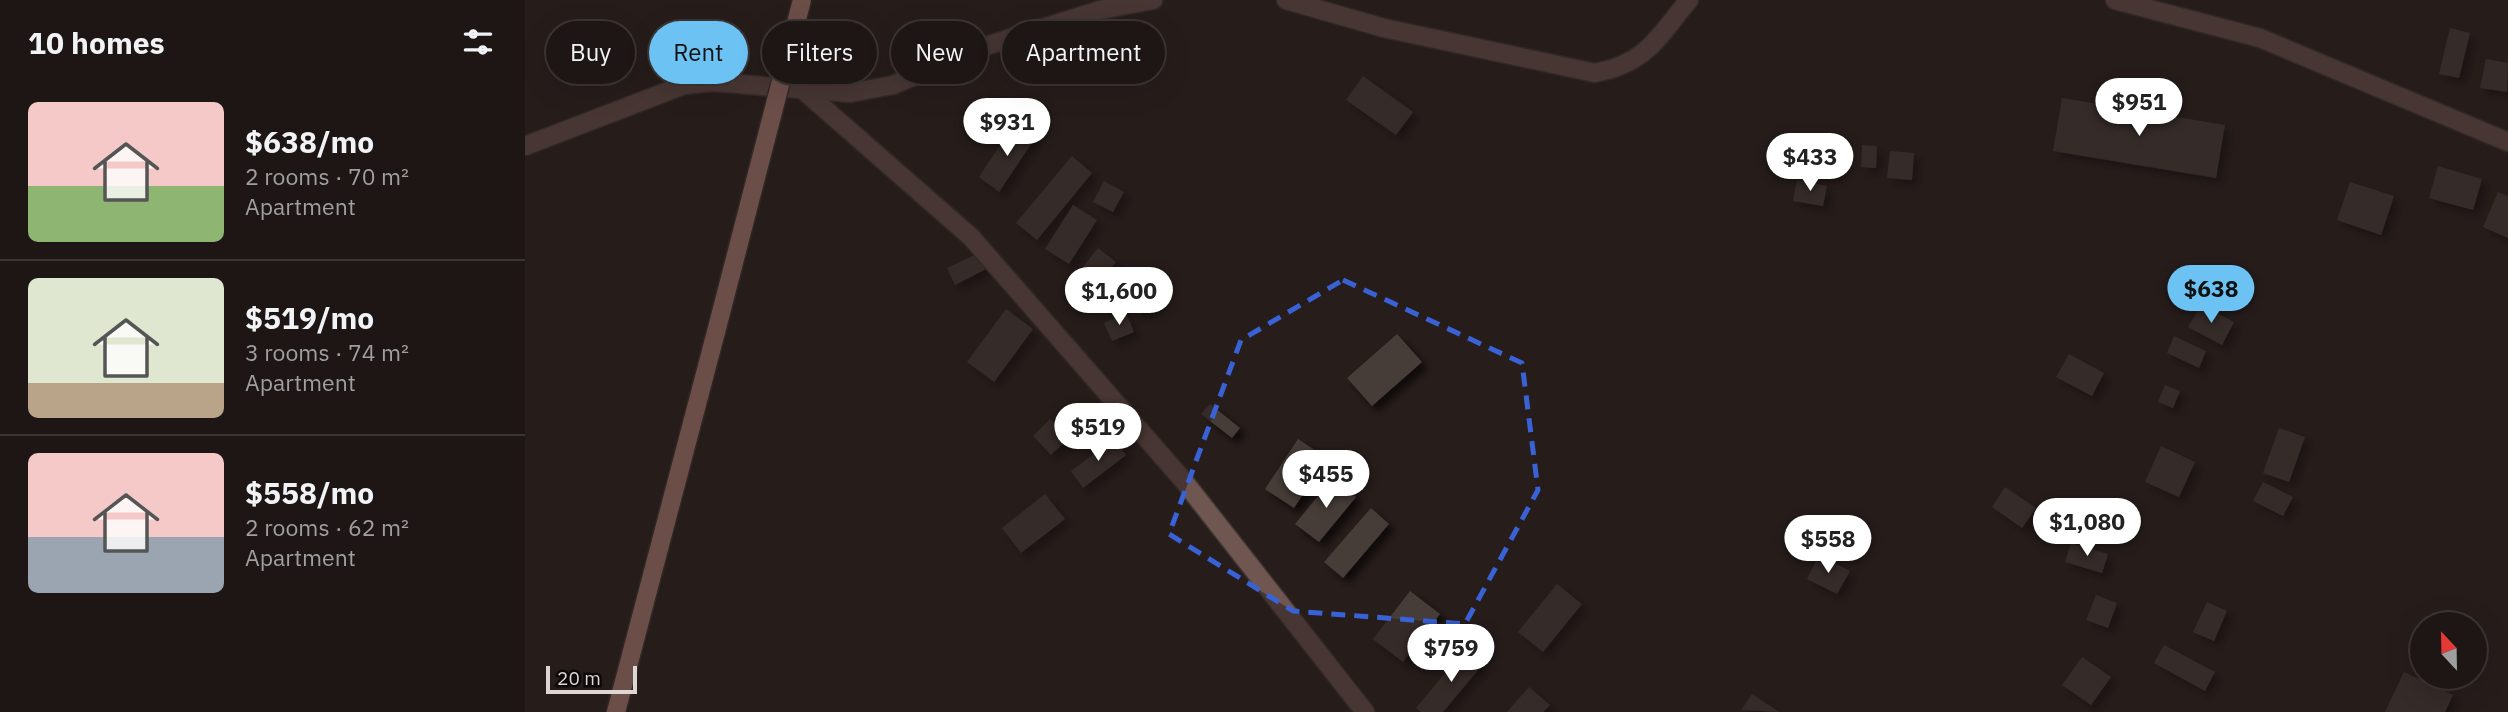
<!DOCTYPE html>
<html lang="en">
<head>
<meta charset="utf-8">
<style>
  body { margin:0; font-family:"IBM Plex Sans",sans-serif; background:#251f1d; color:#f1f3f6; height:100vh; display:flex; flex-direction:column; font-size:26px; white-space:nowrap }
  * { box-sizing:border-box; margin:0 }
  p { font-size:23px; color:#a09fa0 }
  .icon { flex:none; width:38px; height:38px; fill:none; stroke:currentColor; stroke-width:2; stroke-linecap:round; stroke-linejoin:round }
  .map { position:relative; flex:1; overflow:hidden }
  .details { display:flex; flex-direction:column; background:#1d1614; width:525px }
  .details>* { flex:none }
  .banner { position:absolute; left:21px; top:21px; width:665px; height:63px; display:flex; gap:14px }
  .needle { width:46px; rotate:338deg }
  .controls { position:absolute; left:1885px; top:612px; display:grid; gap:14px }
  .controls a { display:grid; place-items:center; width:77px; height:77px; border-radius:50%; background:#1d1614; box-shadow:0 7px 28px #0002,0 0 0 2px #3b3534; font-size:35px }
  .scale { position:absolute; left:21px; bottom:18px; width:91px; box-sizing:border-box; padding-left:7px; border:4px solid #ddd6d4; border-top:0; font-size:19px; line-height:24px; white-space:nowrap; color:#ddd6d4; -webkit-text-stroke:5px #0d0808; paint-order:stroke }
  .price { position:absolute; translate:-50% -60px; padding:0 16px; border-radius:24px; background:#fff; color:#222; font-size:23px; line-height:46px; filter:drop-shadow(0 2px 4px #0008) }
  .price::after { content:''; position:absolute; left:50%; top:42px; width:21px; height:16px; margin-left:-10px; background:inherit; clip-path:polygon(0 0,100% 0,50% 100%) }
  .price.on { background:#6cc2f3; color:#111 }
  ul { padding:0; list-style:none }
  li { display:flex; align-items:center; gap:21px; height:175px; padding:0 28px }
  li+li { border-top:2px solid #3b3534 }
  li span { display:grid; place-items:center; flex:none; width:196px; height:140px; border-radius:10px; color:#555 }
  li>.icon { margin-inline-start:auto }
  span .icon { width:84px; height:84px; fill:#fffc; stroke-width:1 }
  li b { font-size:30px }
  h2 { display:flex; justify-content:space-between; align-items:center; height:84px; padding:0 28px; font-size:30px }
  .chip { padding:0 24px; border-radius:32px; background:#1d1614; box-shadow:0 7px 28px #0002,0 0 0 2px #3b3534; font-size:24px; line-height:63px }
  .chip.on { background:#6cc2f3; color:#111 }
  main { display:flex; flex:1; min-height:0 }
  .map>svg:first-child { display:block }
</style>
</head>
<body>
<main>
<section class="details">
<h2>10 homes<svg class="icon" aria-label="filters" viewBox="0 0 24 24"><path d="M4 7h16M4 17h16"/><circle cx="9" cy="7" r="2"/><circle cx="15" cy="17" r="2"/></svg></h2>
<ul>
<li><span style="background:linear-gradient(#f6c9c9 60%,#8fb573 0)"><svg class="icon" aria-label="home" viewBox="0 0 24 24"><path d="M3 11l9-7 9 7M6 9v11h12V9"/></svg></span><div><b>$638/mo</b><p>2 rooms · 70 m²</p><p>Apartment</p></div></li>
<li><span style="background:linear-gradient(#dfe7d0 75%,#b9a48a 0)"><svg class="icon" aria-label="home" viewBox="0 0 24 24"><path d="M3 11l9-7 9 7M6 9v11h12V9"/></svg></span><div><b>$519/mo</b><p>3 rooms · 74 m²</p><p>Apartment</p></div></li>
<li><span style="background:linear-gradient(#f6c9c9 60%,#9aa5b1 0)"><svg class="icon" aria-label="home" viewBox="0 0 24 24"><path d="M3 11l9-7 9 7M6 9v11h12V9"/></svg></span><div><b>$558/mo</b><p>2 rooms · 62 m²</p><p>Apartment</p></div></li>
</ul>
</section>
<div class="map">
<svg width="1983" height="712" viewBox="0 0 1983 712">
  <defs>
    <filter id="shadow"><feDropShadow dx="6" dy="6" stdDeviation="3.5" flood-color="#0009"/></filter>
  </defs>
  <rect width="100%" height="100%" fill="#271d1b"/>
  <path fill="#473c39" filter="url(#shadow)" d="M 1925,28 L 1945,33 L 1934,78 L 1914,74 Z
    M 1961,59 L 1983,63 L 1982,92 L 1955,88 Z
    M 838,76 L 888,112 L 871,135 L 821,100 Z
    M 1537,98 L 1700,125 L 1691,178 L 1528,151 Z
    M 489,124 L 510,138 L 474,192 L 454,177 Z
    M 1277,134 L 1315,141 L 1309,172 L 1272,166 Z
    M 1337,145 L 1352,146 L 1351,168 L 1336,167 Z
    M 1365,151 L 1389,153 L 1387,180 L 1362,178 Z
    M 547,156 L 567,173 L 512,240 L 491,223 Z
    M 1913,166 L 1957,179 L 1948,210 L 1904,198 Z
    M 1272,180 L 1302,186 L 1298,206 L 1268,201 Z
    M 579,181 L 599,192 L 588,212 L 568,202 Z
    M 1825,182 L 1869,196 L 1856,235 L 1812,220 Z
    M 1973,192 L 1983,196 L 1983,238 L 1958,227 Z
    M 548,205 L 572,220 L 544,264 L 520,249 Z
    M 573,248 L 591,262 L 564,294 L 547,281 Z
    M 456,252 L 463,268 L 430,285 L 422,268 Z
    M 624,289 L 630,309 L 613,314 L 607,294 Z
    M 1676,305 L 1709,322 L 1697,345 L 1663,327 Z
    M 481,309 L 508,329 L 469,382 L 442,362 Z
    M 601,313 L 609,332 L 587,341 L 579,323 Z
    M 872,334 L 897,362 L 847,406 L 822,378 Z
    M 1649,336 L 1681,351 L 1674,368 L 1642,353 Z
    M 1544,354 L 1579,373 L 1567,396 L 1531,377 Z
    M 1640,385 L 1655,391 L 1648,408 L 1633,402 Z
    M 685,404 L 715,428 L 707,438 L 676,414 Z
    M 525,419 L 544,438 L 526,455 L 508,436 Z
    M 1754,428 L 1780,437 L 1764,482 L 1738,473 Z
    M 589,439 L 601,455 L 558,488 L 546,471 Z
    M 773,439 L 802,458 L 769,508 L 740,489 Z
    M 1636,446 L 1670,462 L 1654,497 L 1620,482 Z
    M 808,478 L 831,497 L 794,542 L 770,524 Z
    M 1738,482 L 1768,497 L 1758,516 L 1728,501 Z
    M 1480,487 L 1511,508 L 1497,528 L 1467,507 Z
    M 520,494 L 540,519 L 496,553 L 477,528 Z
    M 846,508 L 864,524 L 818,578 L 799,562 Z
    M 1546,543 L 1583,554 L 1577,573 L 1540,562 Z
    M 1294,555 L 1325,571 L 1312,594 L 1282,579 Z
    M 1032,584 L 1057,604 L 1018,652 L 993,632 Z
    M 885,591 L 915,614 L 878,662 L 848,639 Z
    M 1571,595 L 1592,603 L 1583,628 L 1561,620 Z
    M 1682,602 L 1702,611 L 1689,641 L 1668,632 Z
    M 1639,645 L 1690,672 L 1680,691 L 1629,663 Z
    M 940,649 L 958,664 L 918,712 L 896,712 L 891,708 Z
    M 1557,657 L 1586,677 L 1566,705 L 1537,685 Z
    M 1879,672 L 1928,695 L 1920,712 L 1860,712 Z
    M 1004,687 L 1025,705 L 1018,712 L 982,712 Z
    M 1227,694 L 1254,712 L 1216,710 Z"/>
  <g fill="none" stroke-linecap="round" stroke-linejoin="round">
    <defs>
      <path id="minor" d="M 761,0 L 859,28 L 1070,73 C 1122,63 1132,38 1164,0
        M 1590,0 L 1735,38 L 1983,142
        M 277,89 L 446,237 L 658,480 L 840,712
        M 0,146 L 159,85 L 188,82 L 325,93 L 368,85 L 464,45 L 575,10 L 628,0"/>
      <path id="primary" d="M 91,712 L 191,332"/>
    </defs>
    <use href="#minor" stroke="#403735" stroke-width="21"/>
    <use href="#primary" stroke="#403735" stroke-width="21"/>
    <use href="#minor" stroke="#705650" stroke-width="18"/>
    <use href="#primary" stroke="#c18b81" stroke-width="18"/>
    <defs>
      <path id="primary-bridge" d="M 191,332 L 277,0"/>
    </defs>
    <use href="#primary-bridge" stroke="#403735" stroke-width="21" stroke-linecap="butt"/>
    <use href="#primary-bridge" stroke="#c18b81" stroke-width="18"/>
  </g>
  <path d="M0 0H1983V712H0ZM 818,280 L 997,363 L 1013,490 L 940,624 L 768,611 L 644,534 L 716,340 Z" fill="#271d1b" fill-opacity=".55" fill-rule="evenodd"/>
  <path fill="none" stroke="#3a62d7" stroke-width="5" stroke-dasharray="14 9" stroke-linejoin="round" d="M 818,280 L 997,363 L 1013,490 L 940,624 L 768,611 L 644,534 L 716,340 Z"/>
</svg>
<div class="controls">
<a><svg class="needle" viewBox="-14 -14 28 28"><path d="M0-13l5 13h-10z" fill="#e53935"/><path d="M0 13l5-13h-10z" fill="#a09fa0"/></svg></a>
</div>
<div class="scale">20 m</div>
<b class="price" style="left:1614px;top:138px">$951</b>
<b class="price" style="left:482px;top:158px">$931</b>
<b class="price" style="left:1285px;top:193px">$433</b>
<b class="price on" style="left:1686px;top:325px">$638</b>
<b class="price" style="left:594px;top:327px">$1,600</b>
<b class="price" style="left:573px;top:463px">$519</b>
<b class="price" style="left:801px;top:510px">$455</b>
<b class="price" style="left:1562px;top:558px">$1,080</b>
<b class="price" style="left:1303px;top:575px">$558</b>
<b class="price" style="left:926px;top:684px">$759</b>
<div class="banner">
<a class="chip">Buy</a>
<a class="chip on">Rent</a>
<a class="chip">Filters</a>
<a class="chip">New</a>
<a class="chip">Apartment</a>
</div>
</div>
</main>
</body>
</html>
